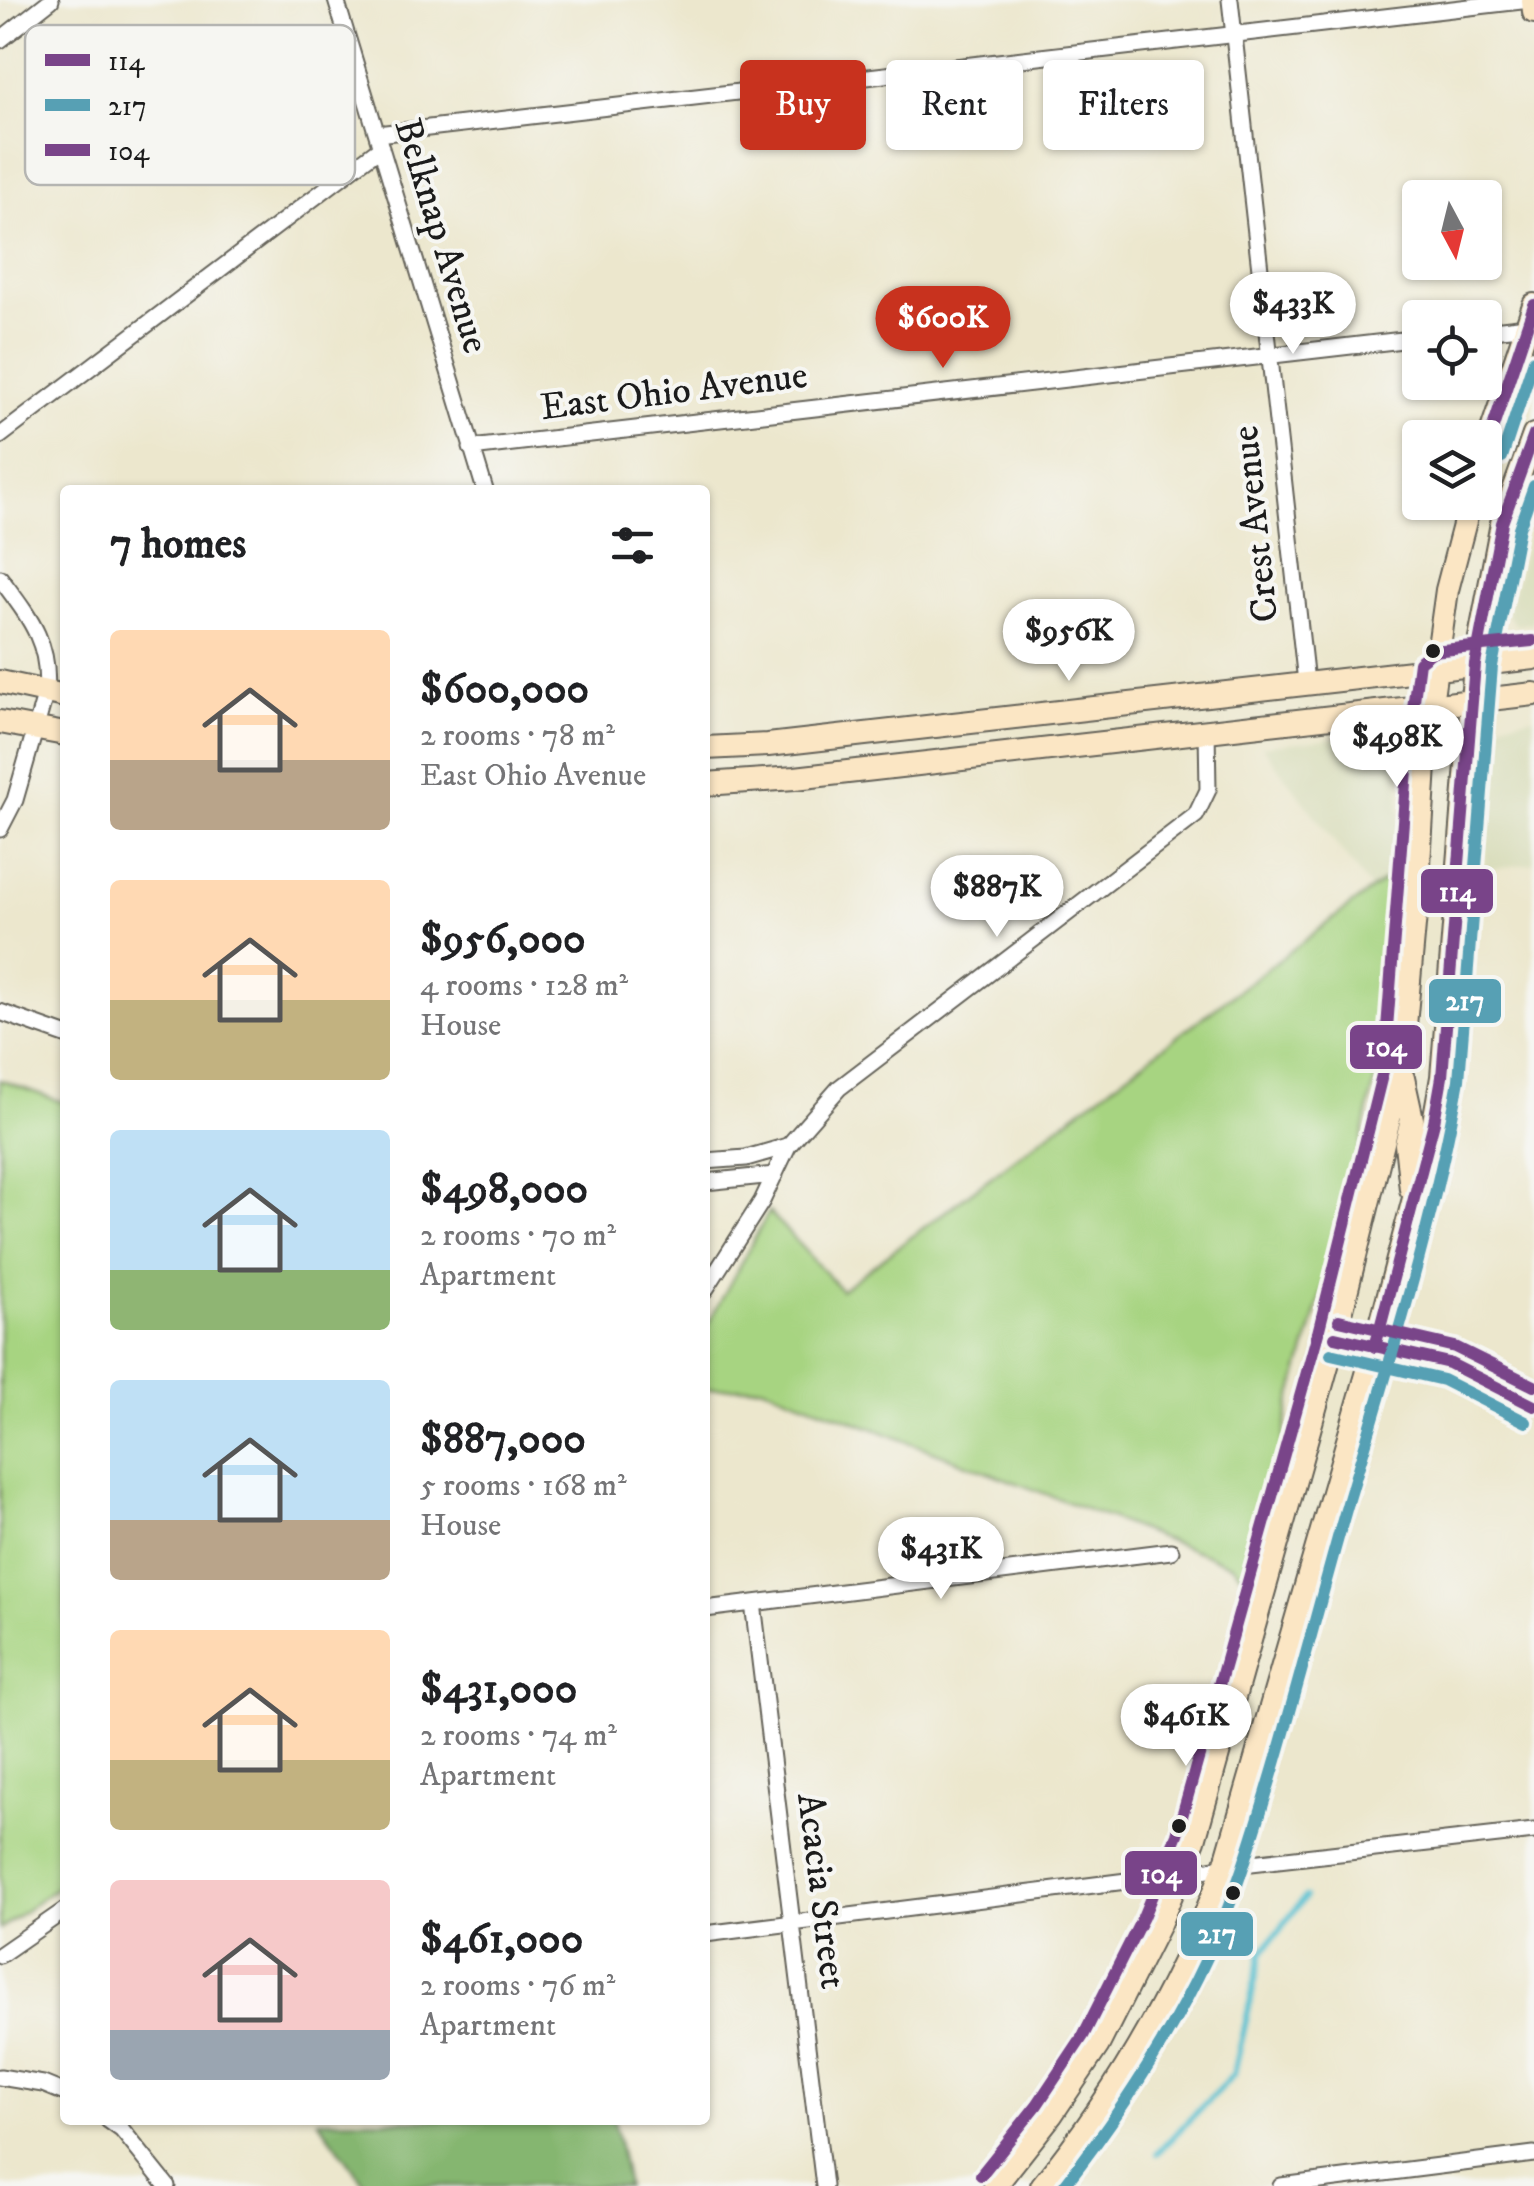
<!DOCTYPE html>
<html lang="en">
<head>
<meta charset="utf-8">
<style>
  body { margin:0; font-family:"IM FELL DW Pica",serif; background:#f6f6f6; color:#202124; height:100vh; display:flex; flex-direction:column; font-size:38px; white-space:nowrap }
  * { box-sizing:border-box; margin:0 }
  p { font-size:32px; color:#757577 }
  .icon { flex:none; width:55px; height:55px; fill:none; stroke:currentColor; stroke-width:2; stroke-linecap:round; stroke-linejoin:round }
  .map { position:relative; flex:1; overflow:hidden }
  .panel { position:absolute; left:60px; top:485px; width:650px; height:1640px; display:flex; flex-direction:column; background:#fff; border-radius:10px; box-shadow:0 2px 8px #0004 }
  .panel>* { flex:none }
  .banner { position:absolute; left:740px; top:60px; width:642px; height:90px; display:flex; gap:20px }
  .needle { width:65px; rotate:173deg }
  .fabs { position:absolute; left:1402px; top:180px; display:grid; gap:20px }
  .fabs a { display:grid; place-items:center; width:100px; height:100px; border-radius:10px; background:#fff; box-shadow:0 2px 8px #0004; font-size:50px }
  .price { position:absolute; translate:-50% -85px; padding:0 22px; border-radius:35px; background:#fff; color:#222; font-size:32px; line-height:65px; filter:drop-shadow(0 2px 5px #0008) }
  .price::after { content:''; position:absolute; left:50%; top:60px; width:30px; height:22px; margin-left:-15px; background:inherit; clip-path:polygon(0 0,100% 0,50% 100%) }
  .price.active { background:#c8321e; color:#fff }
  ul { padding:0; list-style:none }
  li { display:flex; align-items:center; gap:30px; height:250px; padding:0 50px }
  li span { display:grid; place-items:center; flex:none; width:280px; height:200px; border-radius:10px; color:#555 }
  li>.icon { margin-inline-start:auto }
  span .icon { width:120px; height:120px; fill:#fffc; stroke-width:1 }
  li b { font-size:42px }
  h2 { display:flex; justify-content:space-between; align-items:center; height:120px; padding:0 50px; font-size:42px }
  .tag { padding:0 35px; border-radius:10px; background:#fff; box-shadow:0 2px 8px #0004; font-size:35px; line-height:90px }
  .tag.active { background:#c8321e; color:#fff }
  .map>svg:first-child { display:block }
</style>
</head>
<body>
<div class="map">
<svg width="1534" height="2186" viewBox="0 0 1534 2186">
  <rect width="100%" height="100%" fill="#f6f6f2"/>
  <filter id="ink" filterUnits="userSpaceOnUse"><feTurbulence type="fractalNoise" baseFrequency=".01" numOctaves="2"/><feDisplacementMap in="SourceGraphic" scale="20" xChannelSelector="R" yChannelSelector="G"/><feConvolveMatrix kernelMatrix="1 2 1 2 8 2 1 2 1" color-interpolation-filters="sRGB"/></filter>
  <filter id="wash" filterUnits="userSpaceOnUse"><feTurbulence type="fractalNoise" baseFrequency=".0048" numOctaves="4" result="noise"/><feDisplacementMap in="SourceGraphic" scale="40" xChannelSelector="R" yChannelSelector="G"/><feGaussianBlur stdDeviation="2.25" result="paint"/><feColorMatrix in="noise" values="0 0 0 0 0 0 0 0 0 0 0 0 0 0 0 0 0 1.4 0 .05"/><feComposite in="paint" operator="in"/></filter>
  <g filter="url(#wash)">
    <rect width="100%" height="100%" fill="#ece7cd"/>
    <path fill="#dadebd" d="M 1534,517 L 1534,623 L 1516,625 L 1507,614 Z
      M 1534,717 L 1534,863 L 1484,870 L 1493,727 L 1506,721 Z
      M 1395,732 L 1400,736 L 1399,869 L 1371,890 L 1262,746 Z"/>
    <path fill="#a7d481" stroke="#62784e" stroke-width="2.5" d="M 1399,869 L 1379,1062 L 1347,1206 L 1290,1403 L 1275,1482 L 1244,1578 L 1233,1565 L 761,1386 L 705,1389 L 705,1329 L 769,1212 L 841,1290 Z
      M 0,1080 L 65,1103 L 65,1881 L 0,1929 Z"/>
    <path fill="#85b66f" stroke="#506946" stroke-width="2.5" d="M 318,2120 L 614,2120 L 627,2186 L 366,2186 Z"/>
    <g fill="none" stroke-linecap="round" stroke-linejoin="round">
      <path stroke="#55c0d0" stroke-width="6" d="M 1157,2153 L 1234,2074 L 1261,1954 L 1305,1897"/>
    </g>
  </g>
  <g filter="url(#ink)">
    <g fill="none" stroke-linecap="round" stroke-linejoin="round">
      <defs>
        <path id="minor" d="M 336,0 L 485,490
          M 1230,0 L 1306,682
          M 0,40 L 51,0
          M 377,134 L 1530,0
          M 1485,331 L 1527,326
          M 0,436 L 381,147
          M 471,448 L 1420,338
          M 0,578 C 28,616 51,642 46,692 L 15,800 L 0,829
          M 0,1012 L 65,1035
          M 705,1161 L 746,1158 L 788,1146
          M 705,1182 L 775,1175
          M 705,1290 L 762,1201 L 788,1146 L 839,1088 L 1196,815 L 1208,790 L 1207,730
          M 753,1603 L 824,2186
          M 705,1609 L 1171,1551
          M 705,1934 L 1182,1874 L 1225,1866 L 1534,1831
          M 0,1955 L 65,1910
          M 0,2077 L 43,2084 L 65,2093
          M 108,2120 L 122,2130 L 167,2186
          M 1281,2186 L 1534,2154"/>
        <path id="secondary" d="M 1533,0 L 1534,12
          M 1485,451 L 1534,305
          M 0,682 L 65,696
          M 0,722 L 65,734
          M 705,748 L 768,745 L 1534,658
          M 705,784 L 795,778 L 1534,694
          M 1403,1078 L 1412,1119 L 1406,1144 L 1411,1189
          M 995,2186 L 1051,2115 L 1098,2045 L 1159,1924 L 1194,1840 L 1335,1337 L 1401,1070 L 1418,881 L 1427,732 L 1447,590 L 1470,502
          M 1042,2186 C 1120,2090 1181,1981 1225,1866 L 1375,1347 L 1434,1122 L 1442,1077 L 1475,664 L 1502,523 L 1534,435"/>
      </defs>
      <use href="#minor" stroke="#65635a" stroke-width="19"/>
      <use href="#secondary" stroke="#65635a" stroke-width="26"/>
      <use href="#minor" stroke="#fff" stroke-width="15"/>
      <use href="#secondary" stroke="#fbe6c4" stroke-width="22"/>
      <defs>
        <path id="bus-1" d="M 1485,451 L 1534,305
          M 1335,1337 L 1449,1363 L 1534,1406
          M 1375,1347 L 1434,1122 L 1442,1077 L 1475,664 L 1502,523 L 1534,435"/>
        <path id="bus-2" d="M 1502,457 L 1534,360
          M 1331,1354 L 1443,1380 L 1526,1422
          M 1064,2186 C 1137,2092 1204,1984 1242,1870 C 1281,1753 1311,1632 1345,1513 C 1387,1370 1433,1226 1459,1080 L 1492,666 L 1519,528 L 1534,486"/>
        <path id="bus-3" d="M 1339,1320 L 1455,1347 L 1534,1386
          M 981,2175 L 1037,2105 L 1083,2036 L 1143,1917 L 1177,1834 L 1318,1333 L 1384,1067 L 1410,731 L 1419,662 L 1433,651 L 1532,641"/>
      </defs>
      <use href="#bus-1" stroke="#f6f6f2" stroke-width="20"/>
      <use href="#bus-2" stroke="#f6f6f2" stroke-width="20"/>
      <use href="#bus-3" stroke="#f6f6f2" stroke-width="20"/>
      <use href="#bus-1" stroke="#794489" stroke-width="12"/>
      <use href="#bus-2" stroke="#57a0b4" stroke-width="12"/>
      <use href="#bus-3" stroke="#794489" stroke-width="12"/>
    </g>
  </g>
  <g fill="#1c1c1c" stroke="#f6f6f2" stroke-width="4">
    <circle cx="1433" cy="651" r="9"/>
    <circle cx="1179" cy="1826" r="9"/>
    <circle cx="1233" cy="1893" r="9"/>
  </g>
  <g text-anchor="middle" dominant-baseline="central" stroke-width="8" stroke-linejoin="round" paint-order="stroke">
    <g font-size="38" fill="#1c1c1c" stroke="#f6f6f2">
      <text transform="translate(441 236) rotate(73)">Belknap Avenue</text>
      <text transform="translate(674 392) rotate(-7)">East Ohio Avenue</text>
      <text transform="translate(1256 524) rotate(-96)">Crest Avenue</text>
      <text transform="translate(821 1891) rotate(83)">Acacia Street</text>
    </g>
  </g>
  <rect x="25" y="25" width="330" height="160" rx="15" fill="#f6f6f2" stroke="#b5b5b2" stroke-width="2.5"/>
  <rect x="45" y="54" width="45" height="12" fill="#794489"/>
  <rect x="45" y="99" width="45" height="12" fill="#57a0b4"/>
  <rect x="45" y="144" width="45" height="12" fill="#794489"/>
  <g font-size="28" fill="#1c1c1c">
    <text x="108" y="70">114</text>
    <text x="108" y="115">217</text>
    <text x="108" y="160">104</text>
  </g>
  <g stroke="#f6f6f2" stroke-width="4">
    <rect x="1419" y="867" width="76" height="48" rx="10" fill="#794489"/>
    <rect x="1427" y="977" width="76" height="48" rx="10" fill="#57a0b4"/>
    <rect x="1348" y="1023" width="76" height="48" rx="10" fill="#794489"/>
    <rect x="1123" y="1849" width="76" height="48" rx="10" fill="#794489"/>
    <rect x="1179" y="1910" width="76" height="48" rx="10" fill="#57a0b4"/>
  </g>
  <g font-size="28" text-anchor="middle" font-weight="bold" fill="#fff">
    <text x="1457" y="901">114</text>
    <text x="1465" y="1010">217</text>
    <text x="1386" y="1056">104</text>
    <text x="1161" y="1883">104</text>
    <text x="1217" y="1943">217</text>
  </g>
</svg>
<div class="fabs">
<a><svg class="needle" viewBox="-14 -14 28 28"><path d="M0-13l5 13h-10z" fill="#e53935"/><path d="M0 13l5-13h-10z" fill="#757577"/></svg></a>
<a><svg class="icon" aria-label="locate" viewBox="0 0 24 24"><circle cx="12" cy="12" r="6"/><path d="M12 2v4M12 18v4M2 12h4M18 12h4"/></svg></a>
<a><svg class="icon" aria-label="layers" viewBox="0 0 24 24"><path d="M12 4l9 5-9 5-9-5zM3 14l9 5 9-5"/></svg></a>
</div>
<b class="price" style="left:1293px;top:357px">$433K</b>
<b class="price active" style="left:943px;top:371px">$600K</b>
<b class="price" style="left:1069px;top:684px">$956K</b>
<b class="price" style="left:1397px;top:790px">$498K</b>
<b class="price" style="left:997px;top:940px">$887K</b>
<b class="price" style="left:941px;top:1602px">$431K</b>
<b class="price" style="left:1186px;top:1769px">$461K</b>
<div class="banner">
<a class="tag active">Buy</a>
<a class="tag">Rent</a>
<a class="tag">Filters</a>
</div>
<section class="panel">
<h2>7 homes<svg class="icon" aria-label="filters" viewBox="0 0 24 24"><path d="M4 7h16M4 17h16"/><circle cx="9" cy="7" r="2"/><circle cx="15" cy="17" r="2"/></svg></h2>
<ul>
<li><span style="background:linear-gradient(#ffd9b3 65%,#b9a48a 0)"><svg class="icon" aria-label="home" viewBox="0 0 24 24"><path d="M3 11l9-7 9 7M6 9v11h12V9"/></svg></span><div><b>$600,000</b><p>2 rooms · 78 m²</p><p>East Ohio Avenue</p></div></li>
<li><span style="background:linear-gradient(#ffd9b3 60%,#c2b280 0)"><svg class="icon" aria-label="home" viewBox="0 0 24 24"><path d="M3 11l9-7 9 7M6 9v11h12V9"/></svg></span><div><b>$956,000</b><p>4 rooms · 128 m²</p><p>House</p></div></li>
<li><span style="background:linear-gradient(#bfe0f5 70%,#8fb573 0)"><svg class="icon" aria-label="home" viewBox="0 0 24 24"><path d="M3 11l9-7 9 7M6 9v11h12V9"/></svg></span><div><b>$498,000</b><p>2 rooms · 70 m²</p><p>Apartment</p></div></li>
<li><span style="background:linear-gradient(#bfe0f5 70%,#b9a48a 0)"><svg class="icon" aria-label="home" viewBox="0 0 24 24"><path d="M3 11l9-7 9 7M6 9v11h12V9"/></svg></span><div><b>$887,000</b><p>5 rooms · 168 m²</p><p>House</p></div></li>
<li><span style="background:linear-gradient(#ffd9b3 65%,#c2b280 0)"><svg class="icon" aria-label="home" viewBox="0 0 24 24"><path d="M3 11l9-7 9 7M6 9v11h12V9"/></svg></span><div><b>$431,000</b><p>2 rooms · 74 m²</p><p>Apartment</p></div></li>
<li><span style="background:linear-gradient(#f6c9c9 75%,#9aa5b1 0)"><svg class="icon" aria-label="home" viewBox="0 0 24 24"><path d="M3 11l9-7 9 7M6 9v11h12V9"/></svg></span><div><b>$461,000</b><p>2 rooms · 76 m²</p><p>Apartment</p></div></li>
</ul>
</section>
</div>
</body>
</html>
